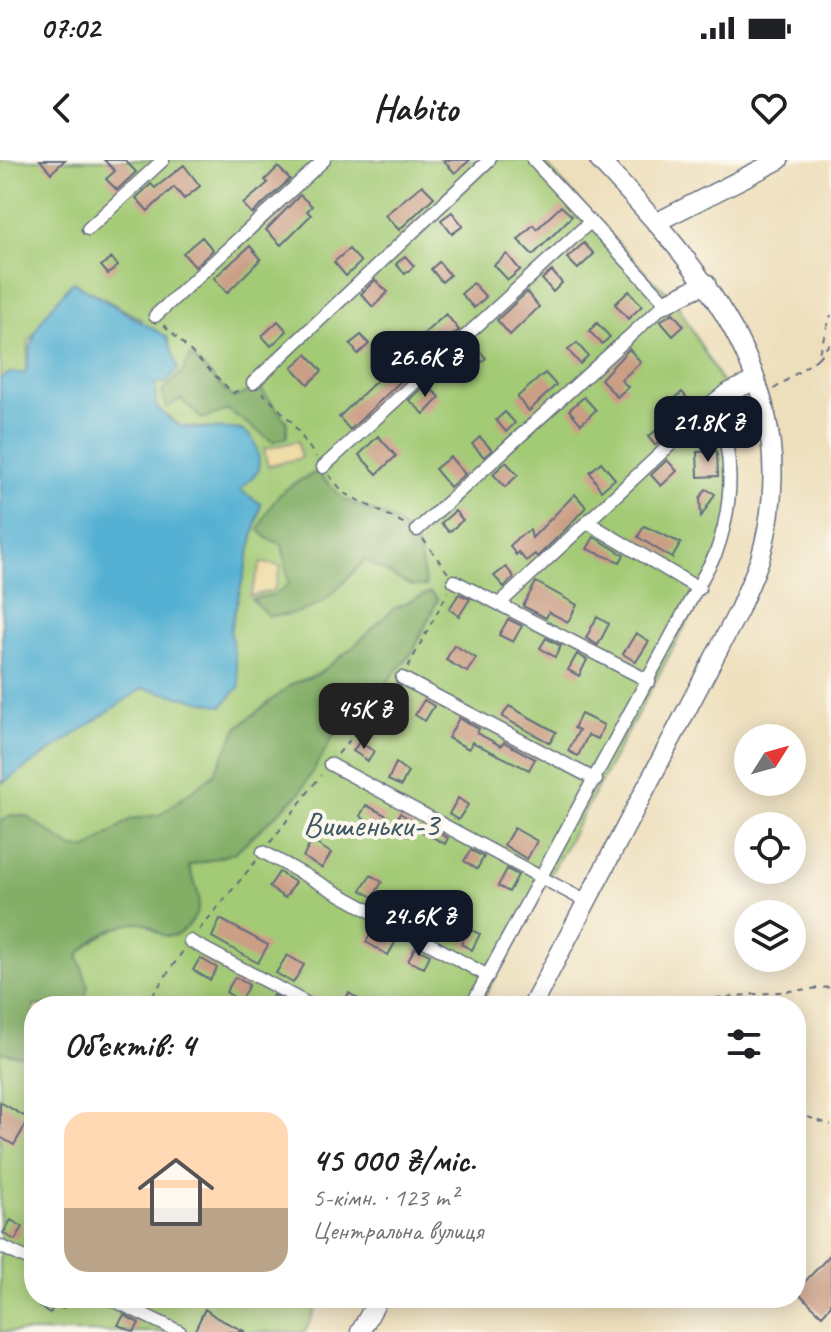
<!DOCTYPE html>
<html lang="uk">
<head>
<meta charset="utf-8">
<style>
  body { margin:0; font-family:Caveat,sans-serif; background:#f2f2f2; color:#202124; height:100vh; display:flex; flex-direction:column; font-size:30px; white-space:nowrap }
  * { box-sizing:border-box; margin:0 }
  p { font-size:26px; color:#757577 }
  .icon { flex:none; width:44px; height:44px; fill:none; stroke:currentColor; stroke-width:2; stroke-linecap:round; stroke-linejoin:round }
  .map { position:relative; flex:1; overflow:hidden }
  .side { position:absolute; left:24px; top:836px; width:782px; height:312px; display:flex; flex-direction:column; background:#fff; border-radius:32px; box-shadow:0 4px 20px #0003 }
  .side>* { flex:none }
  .needle { width:52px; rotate:53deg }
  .controls { position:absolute; left:734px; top:564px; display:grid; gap:16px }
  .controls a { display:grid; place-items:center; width:72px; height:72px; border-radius:50%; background:#fff; box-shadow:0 4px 20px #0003; font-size:40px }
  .price { position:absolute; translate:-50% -68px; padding:0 18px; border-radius:16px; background:#111827; color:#fff; font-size:26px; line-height:52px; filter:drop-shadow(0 2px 4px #0008) }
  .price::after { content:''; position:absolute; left:50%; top:48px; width:24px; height:18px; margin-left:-12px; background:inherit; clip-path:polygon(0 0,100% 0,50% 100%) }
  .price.active { background:#222; color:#fff }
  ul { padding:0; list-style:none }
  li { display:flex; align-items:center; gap:24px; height:200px; padding:0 40px }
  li+li { border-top:2px solid #e0e0e0 }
  li span { display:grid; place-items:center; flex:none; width:224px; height:160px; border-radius:24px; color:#555 }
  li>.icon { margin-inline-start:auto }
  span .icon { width:96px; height:96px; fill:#fffc; stroke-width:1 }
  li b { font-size:34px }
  h2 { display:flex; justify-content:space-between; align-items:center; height:96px; padding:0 40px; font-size:34px }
  .status { display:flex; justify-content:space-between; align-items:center; height:56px; padding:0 40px; background:#fff; direction:ltr }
  .status svg { height:22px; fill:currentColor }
  header { display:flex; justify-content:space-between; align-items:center; height:104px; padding:0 40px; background:#fff; font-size:36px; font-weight:700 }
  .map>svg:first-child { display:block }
</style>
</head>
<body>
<div class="status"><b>07:02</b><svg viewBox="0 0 49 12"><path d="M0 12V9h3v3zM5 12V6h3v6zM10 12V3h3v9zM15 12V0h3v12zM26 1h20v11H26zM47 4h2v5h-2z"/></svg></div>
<header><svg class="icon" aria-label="back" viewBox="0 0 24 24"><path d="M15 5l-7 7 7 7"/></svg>Habito<svg class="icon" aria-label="heart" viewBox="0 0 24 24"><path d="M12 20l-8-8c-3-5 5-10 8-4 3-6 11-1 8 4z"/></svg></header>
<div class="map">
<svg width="831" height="1172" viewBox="0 0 831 1172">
  <rect width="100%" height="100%" fill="#fbf7ec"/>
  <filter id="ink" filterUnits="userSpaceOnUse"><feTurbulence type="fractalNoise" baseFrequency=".0125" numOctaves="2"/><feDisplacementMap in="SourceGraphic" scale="16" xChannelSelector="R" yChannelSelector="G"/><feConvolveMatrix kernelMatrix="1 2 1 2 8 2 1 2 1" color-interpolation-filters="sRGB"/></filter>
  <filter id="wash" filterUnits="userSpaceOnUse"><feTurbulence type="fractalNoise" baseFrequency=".006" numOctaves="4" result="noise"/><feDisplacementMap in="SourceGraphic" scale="32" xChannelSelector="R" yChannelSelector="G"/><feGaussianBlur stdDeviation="1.8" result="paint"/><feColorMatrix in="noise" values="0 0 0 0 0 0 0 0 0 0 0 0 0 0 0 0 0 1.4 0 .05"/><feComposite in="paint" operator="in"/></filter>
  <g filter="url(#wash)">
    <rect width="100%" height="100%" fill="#eedfbc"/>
    <path fill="#a3ca75" stroke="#5f7c6a" stroke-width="2" d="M 0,0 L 542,0 L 651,119 L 673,137 L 728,233 L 734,254 L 735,316 L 729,368 L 709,422 L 479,846 L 34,846 L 34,1138 L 321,1138 L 305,1172 L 0,1172 L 0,622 L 143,528 L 223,546 L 239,526 L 230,471 L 261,345 L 240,330 L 247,322 L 242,270 L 180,266 L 156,247 L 155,223 L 141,159 L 73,122 L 29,181 L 26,213 L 10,213 L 0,219 Z"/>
    <path fill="#82ae66" stroke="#4e6e62" stroke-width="2" d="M 191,195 L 233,238 L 260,228 L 287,262 L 287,277 L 273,282 L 228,250 L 202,259 L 181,239 L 166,248 L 162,232 L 183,211 Z
      M 317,312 L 343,339 L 392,359 L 404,370 L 418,388 L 426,426 L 411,426 L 365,400 C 331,435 319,456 268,456 L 252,439 L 276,434 L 289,424 L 282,384 L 268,379 L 259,370 C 273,335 284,327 317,312 Z
      M 430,432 L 438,439 L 413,492 L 361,552 L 337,571 L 299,634 L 234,693 L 189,706 C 191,716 200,731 199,742 C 198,758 181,781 163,775 C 155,772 151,764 142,763 C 121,762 89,779 78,796 L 88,825 L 85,841 L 79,846 L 34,846 L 34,899 L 0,892 L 0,662 L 11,655 L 26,656 L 73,688 L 87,689 L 131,659 L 159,655 L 213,615 L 238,567 L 292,524 L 318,514 L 352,488 L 393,449 Z"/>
    <path fill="#eeda9e" stroke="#84847e" stroke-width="2" d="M 298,281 L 301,298 L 268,306 L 264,289 Z
      M 261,403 L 281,406 L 274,430 L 250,436 Z"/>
    <path fill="#55b1d3" stroke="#387098" stroke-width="2" d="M 73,122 L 167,177 L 178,209 L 166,223 L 155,223 L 156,247 C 163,253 172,263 181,266 C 221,277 259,249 259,310 L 240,330 L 261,344 L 230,471 L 240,526 L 222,546 L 143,528 L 3,623 L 0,219 L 10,213 L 26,213 C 33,164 41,159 73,122 Z"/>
    <g id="blocks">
      <path fill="#cb9f86" d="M 40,0 L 65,0 L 51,13 Z
        M 104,0 L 125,0 L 136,12 L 117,30 L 106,19 L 115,11 Z
        M 443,0 L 470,0 L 455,13 Z
        M 184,5 L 200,26 L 184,39 L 174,27 L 148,51 L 136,38 L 151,24 L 155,28 Z
        M 278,7 L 290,19 L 252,54 L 243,44 L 268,23 L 265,20 Z
        M 422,25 L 434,37 L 399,70 L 385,55 Z
        M 300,35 L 312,46 L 307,51 L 311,55 L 281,85 L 266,70 Z
        M 561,46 L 572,56 L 533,95 L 518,80 L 533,65 L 537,69 Z
        M 452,52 L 463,66 L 452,74 L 441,60 Z
        M 202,77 L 213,90 L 195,107 L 183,93 Z
        M 584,83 L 594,94 L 578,109 L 567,98 Z
        M 250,86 L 261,99 L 227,133 L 214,118 Z
        M 349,89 L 361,102 L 346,116 L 334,102 Z
        M 507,94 L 520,110 L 508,120 L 494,105 Z
        M 405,96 L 414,106 L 405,114 L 396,104 Z
        M 112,98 L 118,106 L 108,114 L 101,106 Z
        M 439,102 L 450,115 L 442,122 L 431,109 Z
        M 552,111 L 562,123 L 553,132 L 542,119 Z
        M 375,120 L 388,132 L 373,147 L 361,134 Z
        M 473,123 L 486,137 L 474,148 L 461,134 Z
        M 629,131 L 642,146 L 628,159 L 615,144 Z
        M 527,132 L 539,147 L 510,175 L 497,160 Z
        M 673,153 L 684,166 L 673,176 L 660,161 Z
        M 446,154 L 459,170 L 422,199 L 410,186 Z
        M 278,161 L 287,171 L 271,186 L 262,176 Z
        M 597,163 L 610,177 L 602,184 L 589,171 Z
        M 361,175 L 369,184 L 358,194 L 350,184 Z
        M 472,183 L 486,198 L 463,220 L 448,205 Z
        M 577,183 L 588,196 L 580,204 L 568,190 Z
        M 629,189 L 641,202 L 621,220 L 628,227 L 617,237 L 601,219 Z
        M 307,194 L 322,211 L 308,224 L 292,207 Z
        M 395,203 L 407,215 L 350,270 L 339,257 Z
        M 545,213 L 556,225 L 529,251 L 517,237 Z
        M 426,225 L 440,237 L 424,254 L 409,240 Z
        M 682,232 L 692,244 L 682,254 L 671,242 Z
        M 584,237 L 596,250 L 581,264 L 569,250 Z
        M 505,252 L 515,263 L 506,272 L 496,260 Z
        M 658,269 L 664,277 L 655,285 L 648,277 Z
        M 378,276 L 396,296 L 377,314 L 359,295 Z
        M 480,277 L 492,290 L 484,297 L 472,284 Z
        M 717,291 L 718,316 L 698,317 L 697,292 Z
        M 450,297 L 465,314 L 450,327 L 435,309 Z
        M 667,300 L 677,311 L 661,326 L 651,315 Z
        M 506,302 L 518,315 L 505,327 L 493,314 Z
        M 601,302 L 615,319 L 601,331 L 590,312 Z
        M 706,329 L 715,334 L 701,357 L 700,338 Z
        M 575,334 L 586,347 L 565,370 L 537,397 L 535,394 L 526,401 L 518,392 L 516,395 L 510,386 L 517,378 L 530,370 L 532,378 Z
        M 455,351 L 463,360 L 449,372 L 441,363 Z
        M 644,366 L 681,383 L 672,398 L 638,377 Z
        M 594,377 L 624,395 L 620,402 L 587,389 Z
        M 506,407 L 514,417 L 504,427 L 494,416 Z
        M 536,422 L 577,445 L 568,462 L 549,452 L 546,458 L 523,446 Z
        M 459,434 L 470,439 L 459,456 L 449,449 Z
        M 597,457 L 609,464 L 598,485 L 586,478 Z
        M 508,459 L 522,466 L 513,482 L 499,475 Z
        M 636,473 L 649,481 L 636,502 L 623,494 Z
        M 546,478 L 561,486 L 555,497 L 540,488 Z
        M 454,485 L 476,498 L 467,512 L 446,500 Z
        M 577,494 L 587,500 L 579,516 L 568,510 Z
        M 424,540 L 434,546 L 425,561 L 415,555 Z
        M 509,546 L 556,572 L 550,583 L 502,557 Z
        M 581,554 L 604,565 L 598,579 L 588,575 L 578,596 L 568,591 L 579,570 L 574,568 Z
        M 459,558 L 479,569 L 477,573 L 501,586 L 504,582 L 535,599 L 529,610 L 472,582 L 469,589 L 448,578 Z
        M 359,582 L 374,591 L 368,601 L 353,591 Z
        M 396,603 L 408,612 L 401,626 L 388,620 Z
        M 458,638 L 468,645 L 458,660 L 449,654 Z
        M 366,645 L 387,656 L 379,670 L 360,656 Z
        M 400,653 L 416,663 L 409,676 L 393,667 Z
        M 426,666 L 448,678 L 445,684 L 423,672 Z
        M 514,668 L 537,681 L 527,699 L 504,685 Z
        M 312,681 L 331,693 L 322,708 L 303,697 Z
        M 471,690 L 484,697 L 477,709 L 464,701 Z
        M 507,709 L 518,715 L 509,732 L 498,726 Z
        M 279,712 L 295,722 L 285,738 L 269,727 Z
        M 371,715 L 382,722 L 373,737 L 361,730 Z
        M 400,735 L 417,745 L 410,755 L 394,745 Z
        M 437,751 L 448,758 L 440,772 L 428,766 Z
        M 220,759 L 268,785 L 258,803 L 212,777 Z
        M 375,766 L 397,779 L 388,795 L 366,782 Z
        M 469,769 L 480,774 L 472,790 L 461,784 Z
        M 415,788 L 430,795 L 424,808 L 408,801 Z
        M 287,795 L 304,805 L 293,823 L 276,813 Z
        M 200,798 L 217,808 L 210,820 L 193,810 Z
        M 235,817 L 249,825 L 240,841 L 226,832 Z
        M 349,833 L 370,846 L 341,846 Z
        M 273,835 L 286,842 L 292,846 L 267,846 Z
        M 0,942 L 29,959 L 14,985 L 0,977 Z
        M 11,1060 L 23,1067 L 15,1080 L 3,1073 Z
        M 831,1094 L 831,1145 L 822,1155 L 796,1131 Z
        M 43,1138 L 68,1138 L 63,1149 L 55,1145 L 50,1153 L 38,1146 Z
        M 205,1149 L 217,1158 L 246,1172 L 194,1172 Z
        M 124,1155 L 139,1163 L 134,1172 L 118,1165 Z"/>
    </g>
  </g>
  <g filter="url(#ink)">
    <use href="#blocks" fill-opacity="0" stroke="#656d7f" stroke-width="2"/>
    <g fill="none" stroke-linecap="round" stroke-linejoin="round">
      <defs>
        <path id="street" d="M 88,69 L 163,0
          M 155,156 L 324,0
          M 253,223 L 489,0
          M 323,307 L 590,62
          M 587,362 L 699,429
          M 417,370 L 666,143 L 533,0
          M 454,421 L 649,521
          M 402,518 L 596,620
          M 330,604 L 587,742
          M 263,692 L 488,816
          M 190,781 L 312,846
          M 471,846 L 716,393 C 734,343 734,292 715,243 L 499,444
          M 0,1086 L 34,1102
          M 109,1138 L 180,1172"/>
        <path id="secondary" d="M 657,62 L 779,0
          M 666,143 L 706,123
          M 715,243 L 728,233 L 756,220
          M 532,846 L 739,450 C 746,433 754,416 760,399 C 809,230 706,114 599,0
          M 360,1172 L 379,1138"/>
      </defs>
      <use href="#street" stroke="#656d7f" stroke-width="15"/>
      <use href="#secondary" stroke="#656d7f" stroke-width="21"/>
      <path stroke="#656d7f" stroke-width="2" stroke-dasharray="6 6" stroke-linecap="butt" d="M 164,165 L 233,233 L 241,229
        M 818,198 L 831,182
        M 774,229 L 817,199 L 831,155
        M 262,232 L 291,261 L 316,297
        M 329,315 L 344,333 L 407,365
        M 423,379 L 448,413
        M 408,507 L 448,432
        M 338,594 L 393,529
        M 270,683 L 321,615
        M 199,770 L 256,701
        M 145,846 L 183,791
        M 632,846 L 831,827
        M 796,953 L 831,965"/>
      <use href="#street" stroke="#fff" stroke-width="12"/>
      <use href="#secondary" stroke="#fff" stroke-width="18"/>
    </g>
  </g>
  <g text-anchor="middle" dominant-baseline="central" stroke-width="8" stroke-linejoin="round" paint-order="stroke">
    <g font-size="34" fill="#3d5664" stroke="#fbf7ec">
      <text x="371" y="664">Вишеньки-3</text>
    </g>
  </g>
</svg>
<div class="controls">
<a><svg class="needle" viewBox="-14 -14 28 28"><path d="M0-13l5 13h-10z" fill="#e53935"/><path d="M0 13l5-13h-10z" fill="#757577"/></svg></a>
<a><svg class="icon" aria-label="locate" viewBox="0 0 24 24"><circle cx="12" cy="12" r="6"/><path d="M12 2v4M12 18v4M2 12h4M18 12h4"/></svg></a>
<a><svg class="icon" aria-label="layers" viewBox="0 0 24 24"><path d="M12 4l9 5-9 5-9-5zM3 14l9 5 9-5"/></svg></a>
</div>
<b class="price" style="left:425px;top:239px">26.6K ₴</b>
<b class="price" style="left:708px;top:304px">21.8K ₴</b>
<b class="price active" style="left:364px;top:591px">45K ₴</b>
<b class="price" style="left:419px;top:798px">24.6K ₴</b>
<section class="side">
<h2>Об’єктів: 4<svg class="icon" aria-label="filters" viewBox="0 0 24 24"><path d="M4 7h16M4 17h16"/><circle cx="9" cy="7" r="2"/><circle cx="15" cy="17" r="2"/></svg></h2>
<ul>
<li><span style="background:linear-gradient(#ffd9b3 60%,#b9a48a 0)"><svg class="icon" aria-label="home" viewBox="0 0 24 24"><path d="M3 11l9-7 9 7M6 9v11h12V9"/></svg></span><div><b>45 000 ₴/міс.</b><p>5-кімн. · 123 m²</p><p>Центральна вулиця</p></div></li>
</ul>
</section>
</div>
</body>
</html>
